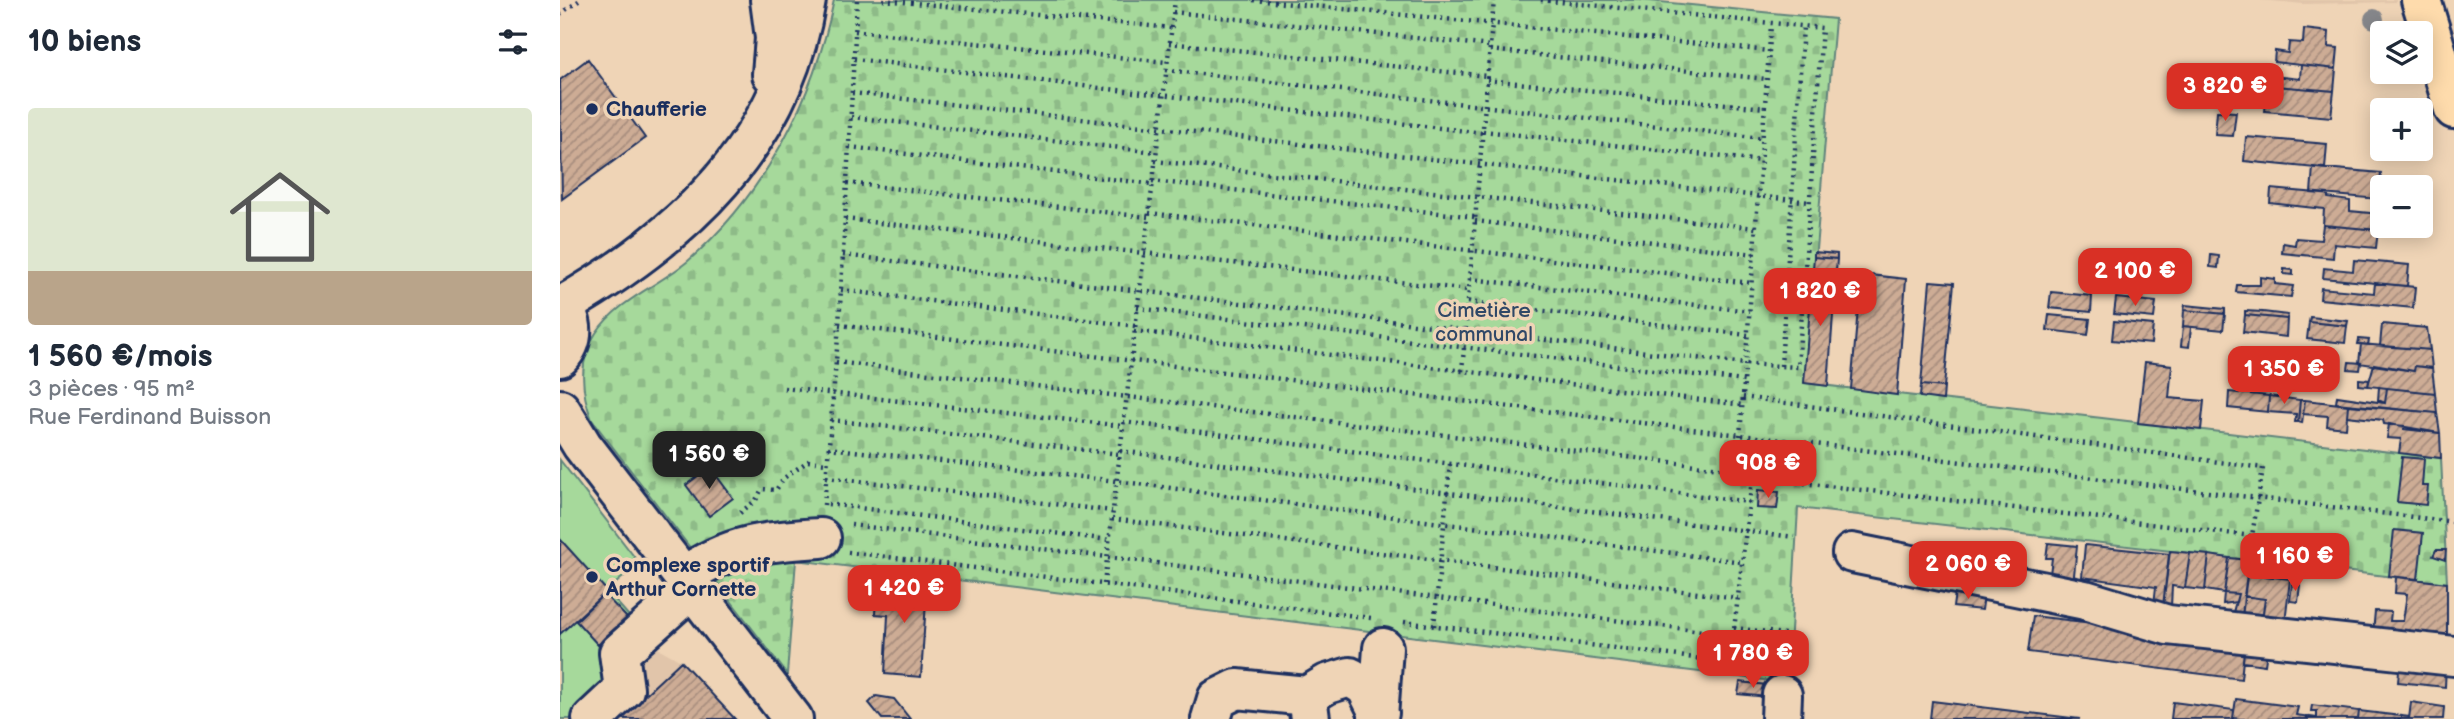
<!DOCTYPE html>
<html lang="fr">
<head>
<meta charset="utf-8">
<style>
  body { margin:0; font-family:"Balsamiq Sans",sans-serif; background:#f6f6f7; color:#1f2937; height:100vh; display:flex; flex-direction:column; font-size:26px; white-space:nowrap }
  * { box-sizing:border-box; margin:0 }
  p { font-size:23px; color:#747a83 }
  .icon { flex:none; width:38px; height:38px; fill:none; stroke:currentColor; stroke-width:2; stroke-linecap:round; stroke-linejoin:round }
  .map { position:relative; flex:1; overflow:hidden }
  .side { display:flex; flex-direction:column; background:#fff; width:560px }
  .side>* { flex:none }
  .buttons { position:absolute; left:1810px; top:21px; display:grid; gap:14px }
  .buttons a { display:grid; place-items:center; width:63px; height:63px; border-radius:7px; background:#fff; box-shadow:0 4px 18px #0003; font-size:35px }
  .price { position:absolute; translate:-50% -60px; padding:0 16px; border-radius:14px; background:#d93025; color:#fff; font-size:23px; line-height:46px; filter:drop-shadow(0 2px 4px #0008) }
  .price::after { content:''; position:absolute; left:50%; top:42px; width:21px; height:16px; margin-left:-10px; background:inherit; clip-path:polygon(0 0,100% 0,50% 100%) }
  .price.selected { background:#222; color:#fff }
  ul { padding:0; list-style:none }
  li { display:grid; align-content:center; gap:14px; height:371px; padding:0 28px }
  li+li { border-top:2px solid #e0e1e3 }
  li span { display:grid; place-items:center; height:217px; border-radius:7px; color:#555 }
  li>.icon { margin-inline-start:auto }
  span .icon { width:126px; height:126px; fill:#fffc; stroke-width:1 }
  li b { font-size:30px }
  h2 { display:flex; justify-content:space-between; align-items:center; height:84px; padding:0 28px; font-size:30px }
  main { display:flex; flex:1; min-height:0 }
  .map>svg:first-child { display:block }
</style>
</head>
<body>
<main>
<section class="side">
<h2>10 biens<svg class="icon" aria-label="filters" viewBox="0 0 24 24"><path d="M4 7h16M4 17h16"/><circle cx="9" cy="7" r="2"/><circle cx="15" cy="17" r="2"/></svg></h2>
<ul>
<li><span style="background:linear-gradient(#dfe7d0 75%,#b9a48a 0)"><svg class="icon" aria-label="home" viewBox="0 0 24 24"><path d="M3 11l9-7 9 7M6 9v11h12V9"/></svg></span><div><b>1 560 €/mois</b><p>3 pièces · 95 m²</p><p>Rue Ferdinand Buisson</p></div></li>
</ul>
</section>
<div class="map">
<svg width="1894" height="719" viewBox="0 0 1894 719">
  <defs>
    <pattern id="cemetery-stones" width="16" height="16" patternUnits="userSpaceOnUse" patternTransform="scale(1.75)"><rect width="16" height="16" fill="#a6d99b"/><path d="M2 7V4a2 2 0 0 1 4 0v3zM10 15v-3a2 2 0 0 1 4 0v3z" fill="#8ebb88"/></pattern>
    <pattern id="building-hatch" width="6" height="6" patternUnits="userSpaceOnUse" patternTransform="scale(1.75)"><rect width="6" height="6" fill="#cdac95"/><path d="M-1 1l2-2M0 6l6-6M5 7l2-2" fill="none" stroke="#a68c7d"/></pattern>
  </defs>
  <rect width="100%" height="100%" fill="#efd4b6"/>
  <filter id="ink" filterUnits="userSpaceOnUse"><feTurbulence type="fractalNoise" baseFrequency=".0143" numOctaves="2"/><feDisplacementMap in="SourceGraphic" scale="14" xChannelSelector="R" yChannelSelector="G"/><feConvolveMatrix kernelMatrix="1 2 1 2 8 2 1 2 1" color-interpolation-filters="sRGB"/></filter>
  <g filter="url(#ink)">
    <path fill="#e1c5aa" d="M 1701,0 L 1836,0 L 1836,2 L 1743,4 Z
      M 96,647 L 121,661 L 175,719 L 20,719 Z"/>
    <path fill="url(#cemetery-stones)" stroke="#60847c" stroke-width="2" d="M 274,0 L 1080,0 L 1275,19 L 1245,383 L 1881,458 L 1887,583 L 1238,508 L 1228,683 L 236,560 L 227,674 L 32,420 C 21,392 18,359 36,333 C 58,300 98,286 128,261 C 205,194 254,99 274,0 Z"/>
    <path fill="#a6d99b" stroke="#60847c" stroke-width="2" d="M 0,460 L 79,563 L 47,591 L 96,647 L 20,719 L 0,719 Z"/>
    <path fill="url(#building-hatch)" stroke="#1b2f5e" stroke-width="2" d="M 1744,29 L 1769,32 L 1768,47 L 1778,48 L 1776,69 L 1714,62 L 1715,51 L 1728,53 L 1729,42 L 1743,43 Z
      M 28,59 L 85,138 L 2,199 L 0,80 Z
      M 1741,65 L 1776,69 L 1774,91 L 1703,85 L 1704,75 L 1740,79 Z
      M 1678,83 L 1774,91 L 1771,117 L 1705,111 L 1706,102 L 1676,100 Z
      M 1657,111 L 1676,112 L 1673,136 L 1655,135 Z
      M 1686,137 L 1767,144 L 1765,169 L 1684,161 Z
      M 1753,167 L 1821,173 L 1819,199 L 1751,193 Z
      M 1711,189 L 1768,194 L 1768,198 L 1790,201 L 1790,211 L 1820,214 L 1818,230 L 1763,225 L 1764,209 L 1710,203 Z
      M 1763,225 L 1818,230 L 1816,248 L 1774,244 L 1773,258 L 1722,253 L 1723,243 L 1735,245 L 1736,238 L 1761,240 Z
      M 1254,252 L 1277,254 L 1277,259 L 1254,257 Z
      M 1651,255 L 1659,256 L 1658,268 L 1650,267 Z
      M 1254,257 L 1277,259 L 1276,272 L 1253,269 Z
      M 1794,260 L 1849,265 L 1847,286 L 1763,278 L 1764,268 L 1793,271 Z
      M 1253,269 L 1276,272 L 1268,386 L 1244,383 Z
      M 1724,269 L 1733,270 L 1733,275 L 1724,274 Z
      M 1301,274 L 1346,279 L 1337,395 L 1291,389 Z
      M 1700,277 L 1715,279 L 1715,284 L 1733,286 L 1731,297 L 1676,292 L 1677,285 L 1700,285 Z
      M 1370,281 L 1394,283 L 1384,387 L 1361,385 Z
      M 1815,283 L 1855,287 L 1853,308 L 1760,299 L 1761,288 L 1814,293 Z
      M 1491,292 L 1532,296 L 1531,312 L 1489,308 Z
      M 1556,298 L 1596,302 L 1594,318 L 1554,314 Z
      M 1625,305 L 1665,309 L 1665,314 L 1624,310 Z
      M 1624,310 L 1665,314 L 1663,330 L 1623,326 Z
      M 1685,311 L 1703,312 L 1728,315 L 1727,319 L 1685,315 Z
      M 1489,315 L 1530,319 L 1528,335 L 1487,330 Z
      M 1685,315 L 1727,319 L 1726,337 L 1683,332 Z
      M 1750,317 L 1788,321 L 1787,326 L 1749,322 Z
      M 1554,321 L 1593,325 L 1591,344 L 1552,340 Z
      M 1749,322 L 1787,326 L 1785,343 L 1747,339 Z
      M 1822,324 L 1867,328 L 1870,350 L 1820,346 Z
      M 1623,326 L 1631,327 L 1629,347 L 1621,346 Z
      M 1799,339 L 1809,340 L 1808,345 L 1798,344 Z
      M 1801,344 L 1870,350 L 1872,368 L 1855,366 L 1854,371 L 1799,363 Z
      M 1585,362 L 1612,365 L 1609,398 L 1644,401 L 1641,430 L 1578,423 Z
      M 1789,362 L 1801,363 L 1800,370 L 1788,369 Z
      M 1814,364 L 1854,371 L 1855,366 L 1872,368 L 1875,393 L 1808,386 Z
      M 1799,379 L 1809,380 L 1808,386 L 1799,385 Z
      M 1361,385 L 1384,387 L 1383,400 L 1360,397 Z
      M 1819,387 L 1827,388 L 1825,403 L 1818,400 Z
      M 1827,388 L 1875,393 L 1877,413 L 1776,403 L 1777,396 L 1825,403 Z
      M 1669,392 L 1709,396 L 1708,412 L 1668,408 Z
      M 1709,396 L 1740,400 L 1738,422 L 1735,422 L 1736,414 L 1708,412 Z
      M 1740,400 L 1745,400 L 1742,423 L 1738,422 Z
      M 1745,400 L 1788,405 L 1786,428 L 1767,426 L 1768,416 L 1743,414 Z
      M 1788,405 L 1877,413 L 1880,433 L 1844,429 L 1844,426 L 1824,424 L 1823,420 L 1787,416 Z
      M 1829,424 L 1880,433 L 1881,458 L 1839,453 L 1841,439 L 1827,438 Z
      M 1842,457 L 1864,459 L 1862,486 L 1868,486 L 1866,505 L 1837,502 Z
      M 150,467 L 173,498 L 149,516 L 126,485 Z
      M 1198,490 L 1219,492 L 1217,509 L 1197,508 Z
      M 1834,530 L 1863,533 L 1858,579 L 1829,576 Z
      M 0,539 L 47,591 L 0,634 Z
      M 1488,543 L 1517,546 L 1513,585 L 1489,582 L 1492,558 L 1486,558 Z
      M 1525,545 L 1609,554 L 1603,606 L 1594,605 L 1596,587 L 1522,577 Z
      M 1886,550 L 1885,560 L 1873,556 L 1876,550 Z
      M 1610,551 L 1630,553 L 1625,588 L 1612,586 L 1611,607 L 1603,606 Z
      M 1630,553 L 1649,555 L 1645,590 L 1625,588 Z
      M 1649,555 L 1669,558 L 1664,593 L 1645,590 Z
      M 1669,558 L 1689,560 L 1681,625 L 1670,623 L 1678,594 L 1664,593 Z
      M 1692,563 L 1705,564 L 1704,571 L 1692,569 Z
      M 1687,574 L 1730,579 L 1725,622 L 1702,620 L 1705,599 L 1684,596 Z
      M 1836,577 L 1887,583 L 1887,634 L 1879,641 L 1813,633 L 1815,611 L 1831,612 L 1830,621 L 1843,621 L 1847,594 L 1835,593 Z
      M 317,582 L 378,588 L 377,603 L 366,602 L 361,677 L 325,674 L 328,615 L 315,614 Z
      M 1732,584 L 1740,585 L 1738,602 L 1730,601 Z
      M 1395,592 L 1424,595 L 1422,610 L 1393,607 Z
      M 1664,593 L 1678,594 L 1676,602 L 1663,604 Z
      M 44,594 L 67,618 L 38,645 L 16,621 Z
      M 1684,596 L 1705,599 L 1702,620 L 1682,617 Z
      M 1473,616 L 1685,641 L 1681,679 L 1468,652 Z
      M 1685,641 L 1708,644 L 1705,665 L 1683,662 Z
      M 1840,660 L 1886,665 L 1885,687 L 1838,682 Z
      M 121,661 L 175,719 L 59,719 Z
      M 1180,682 L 1207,685 L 1207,697 L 1178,694 Z
      M 316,696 L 334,699 L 350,719 L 322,719 L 309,703 Z
      M 1676,699 L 1738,707 L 1736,715 L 1757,718 L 1757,711 L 1751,711 L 1752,705 L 1799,711 L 1798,719 L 1680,719 L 1673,718 Z
      M 1372,701 L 1461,712 L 1520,719 L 1370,719 Z
      M 1613,702 L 1674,710 L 1673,719 L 1611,719 Z
      M 1851,702 L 1884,707 L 1883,719 L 1849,719 Z
      M 1799,711 L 1849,717 L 1849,719 L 1798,719 Z"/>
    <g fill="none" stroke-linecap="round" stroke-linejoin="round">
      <defs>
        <path id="minor" d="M 210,0 L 215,38 L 212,74
          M 0,304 C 15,321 15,341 0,357
          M 2,306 C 123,236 223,145 246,0
          M 0,409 L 22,445 L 233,719
          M 1292,553 L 1525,600 L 1608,625 L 1894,656
          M 123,577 C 169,544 206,541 261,538
          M 747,696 L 767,684 L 790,677 L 806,687 L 819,713
          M 818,717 L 823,648
          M 32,719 L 64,689 L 59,653 L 132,588
          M 651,719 L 657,699 L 677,689 L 747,696 L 750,719
          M 1221,719 L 1222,695"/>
        <path id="major" d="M 1861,0 L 1894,109"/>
      </defs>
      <use href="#minor" stroke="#1b2f5e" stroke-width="44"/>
      <use href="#major" stroke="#1b2f5e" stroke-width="44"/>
      <path stroke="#1b2f5e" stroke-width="4.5" stroke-dasharray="2 5" stroke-linecap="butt" d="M 323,0 L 611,28
        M 693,0 L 1209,51
        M 613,12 L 930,46
        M 0,14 L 20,0
        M 295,31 L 607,62
        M 609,43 L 927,76
        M 930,50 L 1207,79
        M 294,59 L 923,133
        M 606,70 L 1202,138
        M 927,80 L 1205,108
        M 292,93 L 1250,202
        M 291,117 L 596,152
        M 923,131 L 1201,161
        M 289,147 L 592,184
        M 595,161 L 1196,228
        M 592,181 L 915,217
        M 287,183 L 588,217
        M 589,213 L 1191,283
        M 285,219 L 909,290
        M 915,221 L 1194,254
        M 283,255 L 1185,364 L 1238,367 L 1262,28 L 980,0
        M 910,279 L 1189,311
        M 281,290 L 575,326
        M 908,302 L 1188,335
        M 577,308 L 1184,381
        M 279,325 L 1894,522
        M 574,331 L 1183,405
        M 276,362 L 1193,472
        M 1221,366 L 1243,27
        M 902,371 L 934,0
        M 224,388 L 563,426
        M 1183,397 L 1703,468 L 1692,536 L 1192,477
        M 271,420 L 559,454
        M 563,422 L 1189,502
        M 1180,436 L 1211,25
        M 268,448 L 556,481 L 1182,562
        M 560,451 L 1234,537
        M 266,477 L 552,511
        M 268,504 L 549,540
        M 264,505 L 279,325 L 297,0
        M 180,513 L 196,500 L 202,489 L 216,490 L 224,478 L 248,461 L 267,463
        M 552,519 L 1178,598
        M 291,525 L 1174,635
        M 288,552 L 811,618
        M 544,584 L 615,0
        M 844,622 L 1207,667
        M 874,626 L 890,464
        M 1174,628 L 1225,634
        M 1170,663 L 1197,438"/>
      <use href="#minor" stroke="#efd4b6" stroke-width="38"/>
      <use href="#major" stroke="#fedbac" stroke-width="38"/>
    </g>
    <circle fill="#86878b" cx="1814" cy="19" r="10"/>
  </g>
  <g fill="#1b2f5e" stroke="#efd4b6" stroke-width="2.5">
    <circle cx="32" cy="109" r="7"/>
    <circle cx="32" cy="577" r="7"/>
  </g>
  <g text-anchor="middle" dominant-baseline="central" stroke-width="7" stroke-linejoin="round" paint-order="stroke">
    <g font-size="21" font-weight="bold" fill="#1b2f5e" stroke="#efd4b6" text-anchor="start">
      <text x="46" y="109">Chaufferie</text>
      <text x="46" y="565">Complexe sportif<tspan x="46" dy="24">Arthur Cornette</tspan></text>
    </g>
    <g font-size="21" fill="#304867" stroke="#efd4b6">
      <text x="924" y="310">Cimetière<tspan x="924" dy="24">communal</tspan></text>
    </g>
  </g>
</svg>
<div class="buttons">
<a><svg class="icon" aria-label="layers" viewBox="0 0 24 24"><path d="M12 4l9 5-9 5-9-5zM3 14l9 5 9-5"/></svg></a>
<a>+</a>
<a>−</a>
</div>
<b class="price" style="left:1665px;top:123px">3 820 €</b>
<b class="price" style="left:1575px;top:308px">2 100 €</b>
<b class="price" style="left:1260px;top:328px">1 820 €</b>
<b class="price" style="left:1724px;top:406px">1 350 €</b>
<b class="price selected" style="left:149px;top:491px">1 560 €</b>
<b class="price" style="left:1208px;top:500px">908 €</b>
<b class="price" style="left:1735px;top:593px">1 160 €</b>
<b class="price" style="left:1408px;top:601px">2 060 €</b>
<b class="price" style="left:344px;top:625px">1 420 €</b>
<b class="price" style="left:1193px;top:690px">1 780 €</b>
</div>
</main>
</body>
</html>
